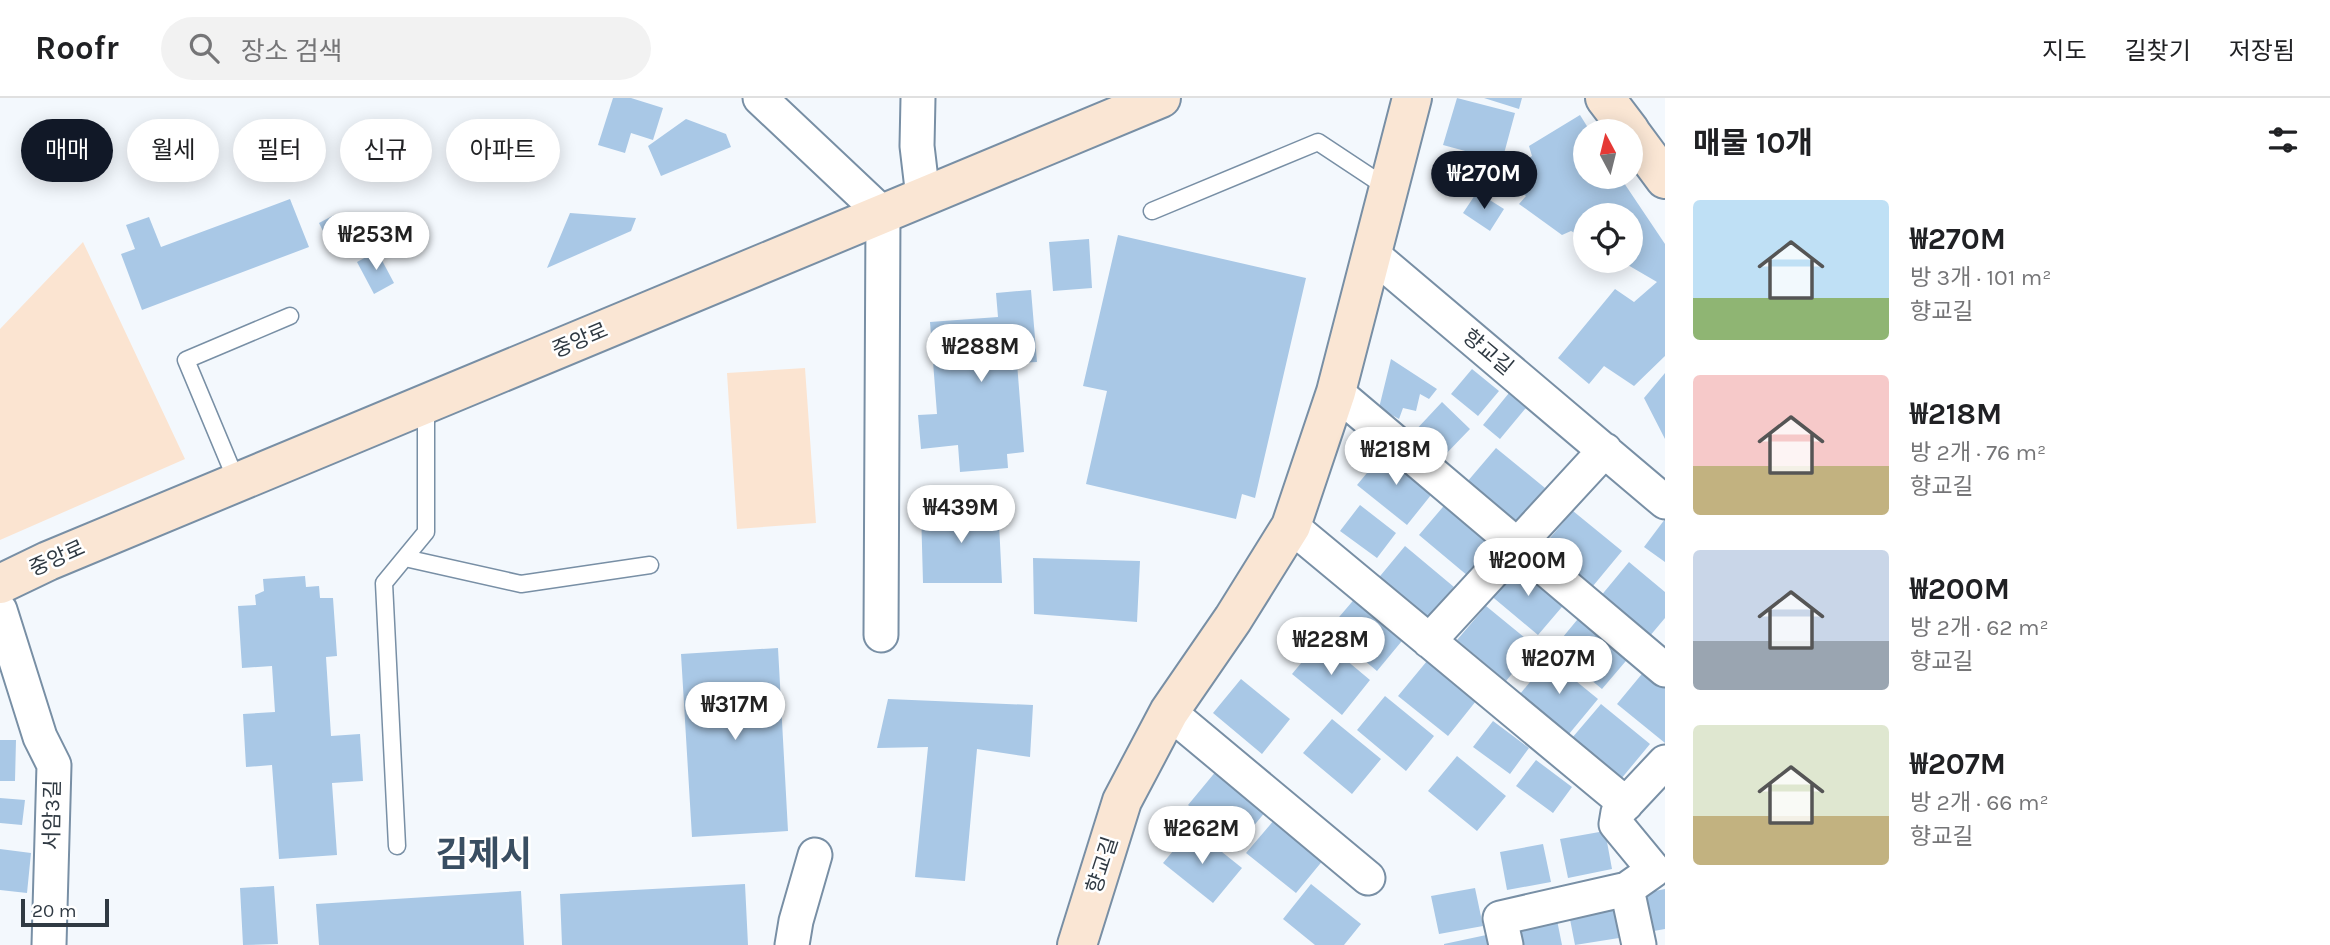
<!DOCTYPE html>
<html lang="ko">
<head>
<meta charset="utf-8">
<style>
  body { margin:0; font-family:Karla,"Noto Sans KR",sans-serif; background:#f2f2f2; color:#202124; height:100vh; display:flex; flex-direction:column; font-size:26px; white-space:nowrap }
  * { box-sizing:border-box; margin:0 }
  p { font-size:23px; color:#757577 }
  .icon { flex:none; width:38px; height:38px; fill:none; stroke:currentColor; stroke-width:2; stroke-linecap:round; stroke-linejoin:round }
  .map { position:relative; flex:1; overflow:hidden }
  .details { display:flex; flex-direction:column; background:#fff; width:665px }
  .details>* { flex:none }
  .guide { position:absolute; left:21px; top:21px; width:665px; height:63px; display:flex; gap:14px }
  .needle { width:46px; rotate:353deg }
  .controls { position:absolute; left:1573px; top:21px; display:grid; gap:14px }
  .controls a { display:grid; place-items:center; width:70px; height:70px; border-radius:50%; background:#fff; box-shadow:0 4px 18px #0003; font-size:35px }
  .scale { position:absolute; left:21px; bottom:18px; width:88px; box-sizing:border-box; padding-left:7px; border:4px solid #303a43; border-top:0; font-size:19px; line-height:24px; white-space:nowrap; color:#303a43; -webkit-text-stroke:5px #fff; paint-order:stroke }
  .price { position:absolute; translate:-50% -60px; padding:0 16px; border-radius:24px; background:#fff; color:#222; font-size:23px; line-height:46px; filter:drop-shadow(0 2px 4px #0008) }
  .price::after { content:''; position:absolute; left:50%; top:42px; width:21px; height:16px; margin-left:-10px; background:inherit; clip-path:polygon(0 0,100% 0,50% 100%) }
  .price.on { background:#111827; color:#fff }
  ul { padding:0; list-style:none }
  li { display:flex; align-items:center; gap:21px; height:175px; padding:0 28px }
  li span { display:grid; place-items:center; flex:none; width:196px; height:140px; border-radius:7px; color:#555 }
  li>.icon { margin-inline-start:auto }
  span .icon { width:84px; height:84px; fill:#fffc; stroke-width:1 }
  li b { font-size:30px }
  h2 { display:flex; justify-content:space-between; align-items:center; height:84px; padding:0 28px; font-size:30px }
  .pill { padding:0 24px; border-radius:32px; background:#fff; box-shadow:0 4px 18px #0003; font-size:24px; line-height:63px }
  .pill.on { background:#111827; color:#fff }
  header { display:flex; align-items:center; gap:42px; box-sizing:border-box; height:98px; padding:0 35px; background:#fff; border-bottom:2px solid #e0e0e0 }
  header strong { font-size:33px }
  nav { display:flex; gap:38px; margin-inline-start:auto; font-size:24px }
  .search { width:490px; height:63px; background:#f2f2f2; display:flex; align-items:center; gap:18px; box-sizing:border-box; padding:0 24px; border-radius:38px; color:#757577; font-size:26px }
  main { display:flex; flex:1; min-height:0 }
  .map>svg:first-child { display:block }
</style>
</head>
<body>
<header>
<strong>Roofr</strong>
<div class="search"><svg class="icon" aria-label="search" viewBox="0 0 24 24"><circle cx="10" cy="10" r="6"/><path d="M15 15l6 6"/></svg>장소 검색</div>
<nav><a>지도</a><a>길찾기</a><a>저장됨</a></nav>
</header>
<main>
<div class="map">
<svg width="1665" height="847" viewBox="0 0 1665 847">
  <rect width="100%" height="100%" fill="#f3f8fd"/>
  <path fill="#fbe4d1" d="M 83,144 L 185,361 L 0,442 L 0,231 Z
    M 805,270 L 816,425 L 737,431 L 727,275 Z"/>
  <path fill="#a9c8e6" d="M 613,0 L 631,0 L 663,10 L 653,42 L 631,35 L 625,55 L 598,47 Z
    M 1457,0 L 1515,15 L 1502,63 L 1443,47 Z
    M 1484,0 L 1522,0 L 1519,11 Z
    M 1580,17 L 1590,33 L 1586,33 L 1586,79 L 1620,79 L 1665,146 L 1665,258 L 1634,288 L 1604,268 L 1589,286 L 1558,260 L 1615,191 L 1634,204 L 1657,184 L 1621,163 L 1631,163 L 1631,117 L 1586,117 L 1586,141 L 1571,133 L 1562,137 L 1519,106 L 1526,98 L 1498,78 L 1532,58 L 1529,48 Z
    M 686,21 L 726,36 L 731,49 L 661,78 L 648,48 Z
    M 1477,94 L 1504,111 L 1490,133 L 1463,115 Z
    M 290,101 L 309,149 L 142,212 L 121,156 L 135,151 L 126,127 L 149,119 L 161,149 Z
    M 570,115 L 636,120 L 631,133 L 547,170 Z
    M 334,117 L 345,139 L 330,147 L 319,125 Z
    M 1118,137 L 1306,180 L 1255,400 L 1242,396 L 1236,421 L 1086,386 L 1107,293 L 1083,288 Z
    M 1089,141 L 1092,190 L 1053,193 L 1049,144 Z
    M 377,153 L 394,185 L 374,196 L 357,164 Z
    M 1031,192 L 1037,264 L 1017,265 L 1024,354 L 1007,356 L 1008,370 L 960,374 L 958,347 L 921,351 L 918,317 L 937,316 L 930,224 L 998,219 L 996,195 Z
    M 1391,261 L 1437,291 L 1429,301 L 1420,296 L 1416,313 L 1403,310 L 1399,321 L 1379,310 Z
    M 1472,271 L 1499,293 L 1478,318 L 1451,296 Z
    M 1665,275 L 1665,341 L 1644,300 Z
    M 1513,290 L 1530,305 L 1500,341 L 1483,327 Z
    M 1442,304 L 1470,331 L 1441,361 L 1413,335 Z
    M 1496,350 L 1545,390 L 1516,425 L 1467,384 Z
    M 1386,352 L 1435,392 L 1407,427 L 1357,387 Z
    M 1448,403 L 1497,443 L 1468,478 L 1419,437 Z
    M 998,406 L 1002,485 L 923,485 L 921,411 Z
    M 1360,407 L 1396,435 L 1377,460 L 1340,433 Z
    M 1573,413 L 1622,453 L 1593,488 L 1544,447 Z
    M 1665,421 L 1665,464 L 1644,449 Z
    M 1405,448 L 1454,489 L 1425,523 L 1376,483 Z
    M 1033,460 L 1140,463 L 1137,524 L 1034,516 Z
    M 1517,462 L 1567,503 L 1538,537 L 1489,496 Z
    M 1629,464 L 1665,494 L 1665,520 L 1649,539 L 1600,499 Z
    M 305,478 L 306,489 L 319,488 L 320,500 L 333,500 L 337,558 L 326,559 L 331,638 L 360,636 L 363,683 L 332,685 L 337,757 L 279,761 L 272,667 L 246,669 L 243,616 L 275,614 L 272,568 L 242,570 L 238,508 L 256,507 L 255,497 L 264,493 L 263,481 Z
    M 1357,498 L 1406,538 L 1377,573 L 1328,532 Z
    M 1486,508 L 1535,548 L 1506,583 L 1457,542 Z
    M 1582,516 L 1631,557 L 1602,591 L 1553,551 Z
    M 1321,541 L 1370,582 L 1342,617 L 1292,576 Z
    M 778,550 L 788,733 L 692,739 L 681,556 Z
    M 1549,561 L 1598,601 L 1569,636 L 1520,596 Z
    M 1427,563 L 1476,603 L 1448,638 L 1398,598 Z
    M 1646,571 L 1665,587 L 1665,645 L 1617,606 Z
    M 1241,581 L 1290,621 L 1262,656 L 1213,615 Z
    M 1385,598 L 1434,638 L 1406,673 L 1357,632 Z
    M 888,601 L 1033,607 L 1030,659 L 977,651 L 965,783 L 915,779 L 928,649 L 877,650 Z
    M 1601,606 L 1650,646 L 1621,681 L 1572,640 Z
    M 1332,621 L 1381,661 L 1352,696 L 1303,655 Z
    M 1493,623 L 1529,650 L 1510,676 L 1473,649 Z
    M 0,642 L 16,642 L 15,683 L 0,683 Z
    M 1457,658 L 1506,698 L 1477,733 L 1428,693 Z
    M 1536,662 L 1572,689 L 1553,715 L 1516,688 Z
    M 1217,672 L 1266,713 L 1238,747 L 1188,707 Z
    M 0,700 L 25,702 L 22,727 L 0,725 Z
    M 1275,721 L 1324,761 L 1296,795 L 1246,755 Z
    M 1192,730 L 1242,770 L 1213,805 L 1163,765 Z
    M 1605,733 L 1612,771 L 1568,780 L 1560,741 Z
    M 1543,746 L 1551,784 L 1507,792 L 1500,754 Z
    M 0,751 L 31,755 L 27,795 L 0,792 Z
    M 745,786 L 748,847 L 562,847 L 560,796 Z
    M 1311,786 L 1361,826 L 1344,847 L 1315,847 L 1283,821 Z
    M 274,788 L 278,846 L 243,847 L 240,790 Z
    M 1475,790 L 1483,828 L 1439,836 L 1431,798 Z
    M 1665,791 L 1665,831 L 1648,834 L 1640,796 Z
    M 521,793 L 524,847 L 319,847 L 316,806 Z
    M 1612,802 L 1619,840 L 1575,847 L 1568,811 Z
    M 1557,822 L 1562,847 L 1516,847 L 1513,831 Z
    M 1491,836 L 1493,847 L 1444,847 L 1444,846 Z"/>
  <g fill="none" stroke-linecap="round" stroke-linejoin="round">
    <defs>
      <path id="lane" d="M 1152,113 L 1318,44 L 1389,91
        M 237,384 L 186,262 L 290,218
        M 405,460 L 521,486 L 650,467
        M 397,748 L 384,485 L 426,434 L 426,306"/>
      <path id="street" d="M 760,0 L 883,116 L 881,537
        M 918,0 L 917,48 L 923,99
        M 1372,156 L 1665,404
        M 1336,294 L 1665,572
        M 1291,428 L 1626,706
        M 0,512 L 40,639 L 54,667 L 49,847
        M 1429,543 L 1605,352
        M 1169,614 L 1368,780
        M 1627,791 L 1654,772 L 1616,726 L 1618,714 L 1665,664
        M 792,847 L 796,823 L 815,757
        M 1506,847 L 1500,820 L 1627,791 L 1639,847"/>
      <path id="secondary" d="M 1605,0 L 1630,33
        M 1631,35 L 1665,81
        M 0,486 L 48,463 L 1161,0
        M 1077,847 L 1122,703 L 1169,614 L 1233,521 L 1291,428 L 1336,294 L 1412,0"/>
    </defs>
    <use href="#lane" stroke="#788fa5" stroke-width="19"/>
    <use href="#street" stroke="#788fa5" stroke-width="37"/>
    <use href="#secondary" stroke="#788fa5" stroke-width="42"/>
    <use href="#lane" stroke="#fff" stroke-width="16"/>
    <use href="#street" stroke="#fff" stroke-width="33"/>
    <use href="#secondary" stroke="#fae6d4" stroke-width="38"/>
  </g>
  <g text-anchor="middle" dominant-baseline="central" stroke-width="5" stroke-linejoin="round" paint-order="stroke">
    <g font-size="21" fill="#303a43" stroke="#fff">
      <text transform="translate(580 242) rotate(-23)">중앙로</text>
      <text transform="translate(1488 254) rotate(40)">향교길</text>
      <text transform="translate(57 460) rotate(-24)">중앙로</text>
      <text transform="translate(52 717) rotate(-89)">서암3길</text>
      <text transform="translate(1102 767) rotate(-72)">향교길</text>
    </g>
    <g font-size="35" font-weight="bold" fill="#394e62" stroke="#fff">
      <text x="484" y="756">김제시</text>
    </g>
  </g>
</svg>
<div class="controls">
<a><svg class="needle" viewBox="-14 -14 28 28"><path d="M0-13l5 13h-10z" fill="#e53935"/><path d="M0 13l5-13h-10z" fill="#757577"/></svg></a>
<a><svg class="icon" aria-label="locate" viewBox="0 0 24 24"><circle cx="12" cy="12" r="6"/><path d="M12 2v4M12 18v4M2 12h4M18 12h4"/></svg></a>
</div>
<div class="scale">20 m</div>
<b class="price on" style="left:1484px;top:113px">₩270M</b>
<b class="price" style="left:376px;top:174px">₩253M</b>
<b class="price" style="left:981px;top:286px">₩288M</b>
<b class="price" style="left:1396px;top:389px">₩218M</b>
<b class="price" style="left:961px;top:447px">₩439M</b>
<b class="price" style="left:1528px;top:500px">₩200M</b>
<b class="price" style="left:1331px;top:579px">₩228M</b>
<b class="price" style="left:1559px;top:598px">₩207M</b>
<b class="price" style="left:735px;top:644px">₩317M</b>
<b class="price" style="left:1202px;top:768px">₩262M</b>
<div class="guide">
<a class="pill on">매매</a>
<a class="pill">월세</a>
<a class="pill">필터</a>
<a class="pill">신규</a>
<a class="pill">아파트</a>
</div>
</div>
<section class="details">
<h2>매물 10개<svg class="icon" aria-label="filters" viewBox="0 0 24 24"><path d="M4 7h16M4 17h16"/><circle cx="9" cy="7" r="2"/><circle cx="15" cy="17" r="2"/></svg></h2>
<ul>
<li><span style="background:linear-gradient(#bfe0f5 70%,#8fb573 0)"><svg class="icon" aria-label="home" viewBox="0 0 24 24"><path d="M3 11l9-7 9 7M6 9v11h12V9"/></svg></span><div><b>₩270M</b><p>방 3개 · 101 m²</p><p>향교길</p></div></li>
<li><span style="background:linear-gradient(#f6c9c9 65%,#c2b280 0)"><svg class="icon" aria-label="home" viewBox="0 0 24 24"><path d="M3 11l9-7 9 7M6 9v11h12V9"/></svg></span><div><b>₩218M</b><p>방 2개 · 76 m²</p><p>향교길</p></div></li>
<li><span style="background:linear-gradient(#c9d6e8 65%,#9aa5b1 0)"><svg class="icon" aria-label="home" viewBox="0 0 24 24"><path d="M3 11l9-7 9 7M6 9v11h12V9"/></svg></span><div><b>₩200M</b><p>방 2개 · 62 m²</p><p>향교길</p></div></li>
<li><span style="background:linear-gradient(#dfe7d0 65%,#c2b280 0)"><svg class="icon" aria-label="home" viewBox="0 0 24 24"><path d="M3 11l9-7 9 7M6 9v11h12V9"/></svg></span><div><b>₩207M</b><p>방 2개 · 66 m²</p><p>향교길</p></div></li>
</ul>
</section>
</main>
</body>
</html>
